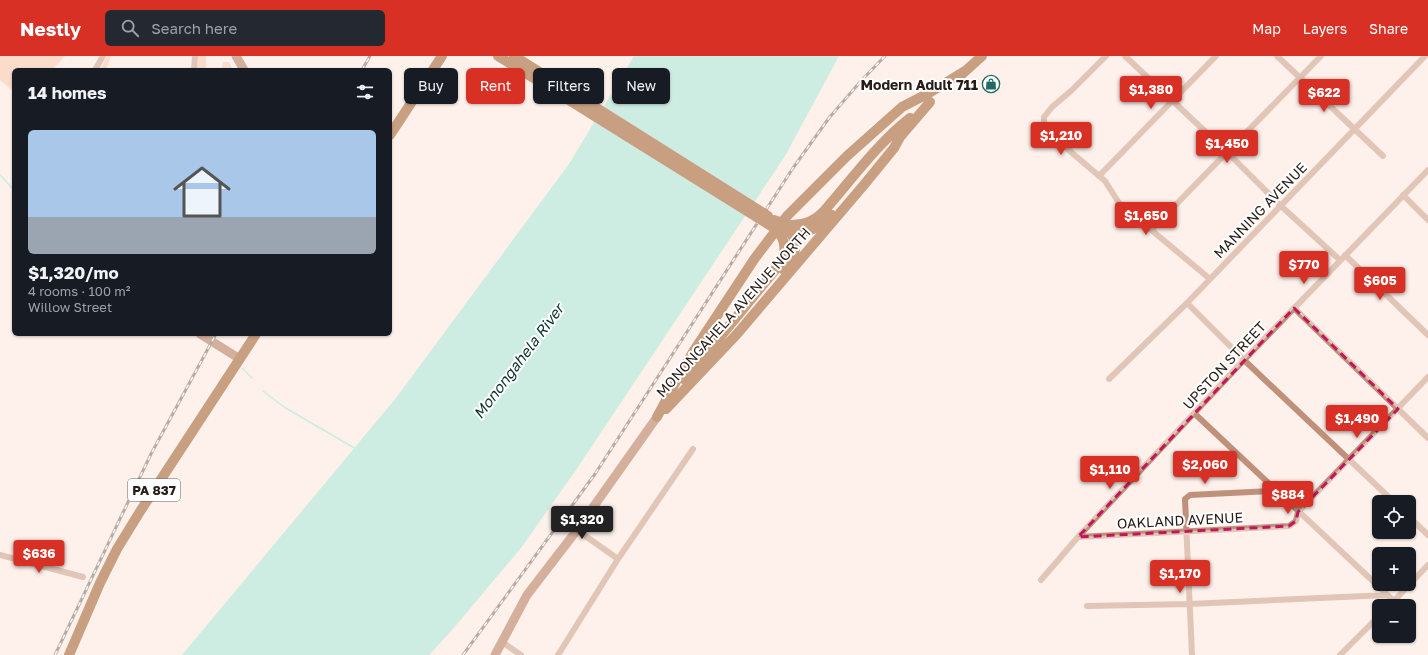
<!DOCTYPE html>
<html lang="en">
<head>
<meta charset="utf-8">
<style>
  body { margin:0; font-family:"Golos Text",sans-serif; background:#242831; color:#f1f3f6; height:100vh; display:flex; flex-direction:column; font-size:15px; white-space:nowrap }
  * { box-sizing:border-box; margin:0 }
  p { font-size:13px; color:#9ea1a6 }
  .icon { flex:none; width:22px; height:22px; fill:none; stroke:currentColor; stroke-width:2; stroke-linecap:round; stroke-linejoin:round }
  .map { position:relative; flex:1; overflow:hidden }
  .sheet { position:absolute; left:12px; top:12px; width:380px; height:268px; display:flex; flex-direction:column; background:#171b24; border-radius:6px; box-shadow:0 1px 3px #0004 }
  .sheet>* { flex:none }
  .guide { position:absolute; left:404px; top:12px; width:380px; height:36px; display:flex; gap:8px }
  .controls { position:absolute; left:1372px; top:439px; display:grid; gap:8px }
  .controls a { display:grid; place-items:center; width:44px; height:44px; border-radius:6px; background:#171b24; box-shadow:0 1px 3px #0004; font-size:20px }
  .price { position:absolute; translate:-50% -34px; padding:0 9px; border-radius:4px; background:#d93025; color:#fff; font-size:13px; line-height:26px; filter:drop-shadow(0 1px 2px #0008) }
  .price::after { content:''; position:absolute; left:50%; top:24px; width:12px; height:9px; margin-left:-6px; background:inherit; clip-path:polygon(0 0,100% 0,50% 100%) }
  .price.on { background:#222; color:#fff }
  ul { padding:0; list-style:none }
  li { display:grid; align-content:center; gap:8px; height:212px; padding:0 16px }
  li+li { border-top:1px solid #363941 }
  li span { display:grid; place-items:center; height:124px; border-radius:6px; color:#555 }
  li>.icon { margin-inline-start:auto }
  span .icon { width:72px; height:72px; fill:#fffc; stroke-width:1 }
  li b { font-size:17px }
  h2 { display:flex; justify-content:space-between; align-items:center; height:48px; padding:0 16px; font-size:17px }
  .chip { padding:0 14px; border-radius:6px; background:#171b24; box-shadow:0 1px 3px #0004; font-size:14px; line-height:36px }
  .chip.on { background:#d93025; color:#fff }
  header { display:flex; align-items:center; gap:24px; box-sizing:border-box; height:56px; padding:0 20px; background:#d93025; color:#fff }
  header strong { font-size:19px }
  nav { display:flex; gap:22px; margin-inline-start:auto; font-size:14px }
  .search { width:280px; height:36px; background:#242831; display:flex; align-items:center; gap:10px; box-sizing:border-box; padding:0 14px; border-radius:6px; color:#9ea1a6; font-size:15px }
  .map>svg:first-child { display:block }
</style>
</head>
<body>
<header>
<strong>Nestly</strong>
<div class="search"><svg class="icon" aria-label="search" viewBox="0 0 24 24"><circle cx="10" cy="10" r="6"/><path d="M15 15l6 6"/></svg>Search here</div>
<nav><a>Map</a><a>Layers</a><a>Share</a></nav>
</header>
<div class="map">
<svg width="1428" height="599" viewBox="0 0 1428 599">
  <rect width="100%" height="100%" fill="#fef0ea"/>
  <path fill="#f8c1a5" d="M 0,0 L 65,0 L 55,11 L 54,14 L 14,14 L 14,36 L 0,24 Z
    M 107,0 L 111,0 L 106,14 L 100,14 Z
    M 198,0 L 206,0 L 206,13 L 222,13 L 223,6 L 229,6 L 233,14 L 197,14 Z"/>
  <path fill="#93e6d9" d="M 634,0 L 839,0 L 785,100 L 578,411 L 521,492 L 452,574 L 429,599 L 182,599 L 396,342 L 569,108 Z"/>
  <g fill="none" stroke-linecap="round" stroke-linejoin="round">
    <path stroke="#93e6d9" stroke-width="1.5" d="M 0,119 L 13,133
      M 242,312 L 252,322
      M 263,335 L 284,351 L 356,393"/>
    <path stroke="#bf917a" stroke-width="6" d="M 1106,0 L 1072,34 L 1052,51 L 1044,61 L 1044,70 L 1071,96 L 1105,125 L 1119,147 L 1210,223
      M 1125,0 L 1227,96 L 1281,150 L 1340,204
      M 1277,0 L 1383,100
      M 95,14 L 103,0
      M 194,14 L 195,0
      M 1099,120 L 1216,0
      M 1403,139 L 1428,164
      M 1152,173 L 1321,0
      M 1345,199 L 1428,279
      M 1187,247 L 1244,304 L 1394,446
      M 1294,252 L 1428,382
      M 1109,323 L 1187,247 L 1425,0
      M 1195,358 L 1394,545
      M 1409,461 L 1428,479
      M 577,474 L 618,503
      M 1078,481 L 1289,470 L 1296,465 L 1298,456 L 1428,321
      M 0,499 L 83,521
      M 1041,524 L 1078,481 L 1244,304 L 1428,114
      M 1087,550 L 1190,548 L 1387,539
      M 1389,550 L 1428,509
      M 502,586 L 521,599
      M 558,599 L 618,503 L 693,393
      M 1192,599 L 1185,443 L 1190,439 L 1271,435 L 1275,434
      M 1340,599 L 1379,560"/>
    <path stroke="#a1603e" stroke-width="9" d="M 236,0 L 244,14
      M 200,278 L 240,303
      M 495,599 L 527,539 L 577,474 L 657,361"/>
    <path stroke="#8a3c05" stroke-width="10" d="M 961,19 L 982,0
      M 390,79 L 442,0
      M 788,169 C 803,170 814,166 824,155 C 852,123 877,88 910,62
      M 786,176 C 803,180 820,172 832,159
      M 784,214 C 796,200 801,186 786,172
      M 685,324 L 779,209 C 785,197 787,190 780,178
      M 666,353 L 737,278 L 771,238 L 863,130 L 894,92 L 900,81 L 930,46
      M 657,361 L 679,320 L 693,296 L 755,202 L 787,160 L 847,100 L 902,51 L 929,37 L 965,15
      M 69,599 L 100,527 L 117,493 L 141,454 L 256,278"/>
    <defs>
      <path id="rail" d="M 362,14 L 370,0
        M 55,599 L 151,398 L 216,278
        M 463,599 L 595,418 L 793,112 L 829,62 L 860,26 L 885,0"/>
    </defs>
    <use href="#rail" stroke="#625751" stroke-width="3"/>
    <use href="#rail" stroke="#fff" stroke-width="1.5" stroke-dasharray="4.5" stroke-linecap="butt"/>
    <path stroke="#8a3c05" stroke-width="10" d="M 498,0 L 771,170 L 782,175
      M 514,0 L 768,160
      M 774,164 L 788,169"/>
  </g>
  <path d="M0 0H1428V599H0ZM 1294,252 L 1398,353 L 1298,456 L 1296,465 L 1289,470 L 1078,481 Z" fill="#fef0ea" fill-opacity=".55" fill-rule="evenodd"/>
  <path fill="none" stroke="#c2185b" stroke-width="3" stroke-dasharray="8 5" stroke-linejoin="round" d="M 1294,252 L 1398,353 L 1298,456 L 1296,465 L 1289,470 L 1078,481 Z"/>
  <defs>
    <symbol id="shop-ring" viewBox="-11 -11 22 22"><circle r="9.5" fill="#fff" stroke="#226b62" stroke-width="1.5"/><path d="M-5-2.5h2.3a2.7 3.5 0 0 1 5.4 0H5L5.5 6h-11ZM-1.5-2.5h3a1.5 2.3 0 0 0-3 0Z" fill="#226b62"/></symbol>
  </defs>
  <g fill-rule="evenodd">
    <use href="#shop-ring" x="981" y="18" width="20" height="20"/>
  </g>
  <g text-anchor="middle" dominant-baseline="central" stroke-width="4" stroke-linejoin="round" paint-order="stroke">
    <rect fill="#fff" stroke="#68605c" stroke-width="1" x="128" y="423" width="52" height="22" rx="3"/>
    <g font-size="13" font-weight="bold" fill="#271c16">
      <text x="154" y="434">PA 837</text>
    </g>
    <g font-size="14" font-weight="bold" fill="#271c16" stroke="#fff" text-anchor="end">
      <text x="978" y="28">Modern Adult 711</text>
    </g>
    <g font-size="14" fill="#271c16" stroke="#fff">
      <text transform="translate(1260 154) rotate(-46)">MANNING AVENUE</text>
      <text transform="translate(733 256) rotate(-48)">MONONGAHELA AVENUE NORTH</text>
      <text transform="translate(1224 309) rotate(-47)">UPSTON STREET</text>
      <text transform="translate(1180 464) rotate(-3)">OAKLAND AVENUE</text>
    </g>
    <g font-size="15" font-style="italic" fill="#0a332e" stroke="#fff">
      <text transform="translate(518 305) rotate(-53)">Monongahela River</text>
    </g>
  </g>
</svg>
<div class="controls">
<a><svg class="icon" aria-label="locate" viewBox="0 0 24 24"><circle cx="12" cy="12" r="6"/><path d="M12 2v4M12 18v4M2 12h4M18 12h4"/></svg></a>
<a>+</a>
<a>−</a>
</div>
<b class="price" style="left:1151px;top:54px">$1,380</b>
<b class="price" style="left:1324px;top:57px">$622</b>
<b class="price" style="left:1061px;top:100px">$1,210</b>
<b class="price" style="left:1227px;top:108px">$1,450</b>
<b class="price" style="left:1146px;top:180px">$1,650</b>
<b class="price" style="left:1304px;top:229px">$770</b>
<b class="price" style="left:1380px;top:245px">$605</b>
<b class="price" style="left:1357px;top:383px">$1,490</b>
<b class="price" style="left:1205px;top:429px">$2,060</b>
<b class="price" style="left:1110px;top:434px">$1,110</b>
<b class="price" style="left:1288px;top:459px">$884</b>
<b class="price on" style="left:582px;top:484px">$1,320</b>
<b class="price" style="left:39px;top:518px">$636</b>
<b class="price" style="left:1180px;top:538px">$1,170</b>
<div class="guide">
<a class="chip">Buy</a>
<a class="chip on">Rent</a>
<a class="chip">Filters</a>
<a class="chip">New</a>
</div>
<section class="sheet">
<h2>14 homes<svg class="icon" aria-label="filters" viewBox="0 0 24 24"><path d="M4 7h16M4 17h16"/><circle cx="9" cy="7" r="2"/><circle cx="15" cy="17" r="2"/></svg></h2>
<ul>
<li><span style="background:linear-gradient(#a9c7e8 70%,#9aa5b1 0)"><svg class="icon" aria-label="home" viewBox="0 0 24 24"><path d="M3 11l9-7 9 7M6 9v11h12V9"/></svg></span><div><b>$1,320/mo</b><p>4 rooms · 100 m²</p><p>Willow Street</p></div></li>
</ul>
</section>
</div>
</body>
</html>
